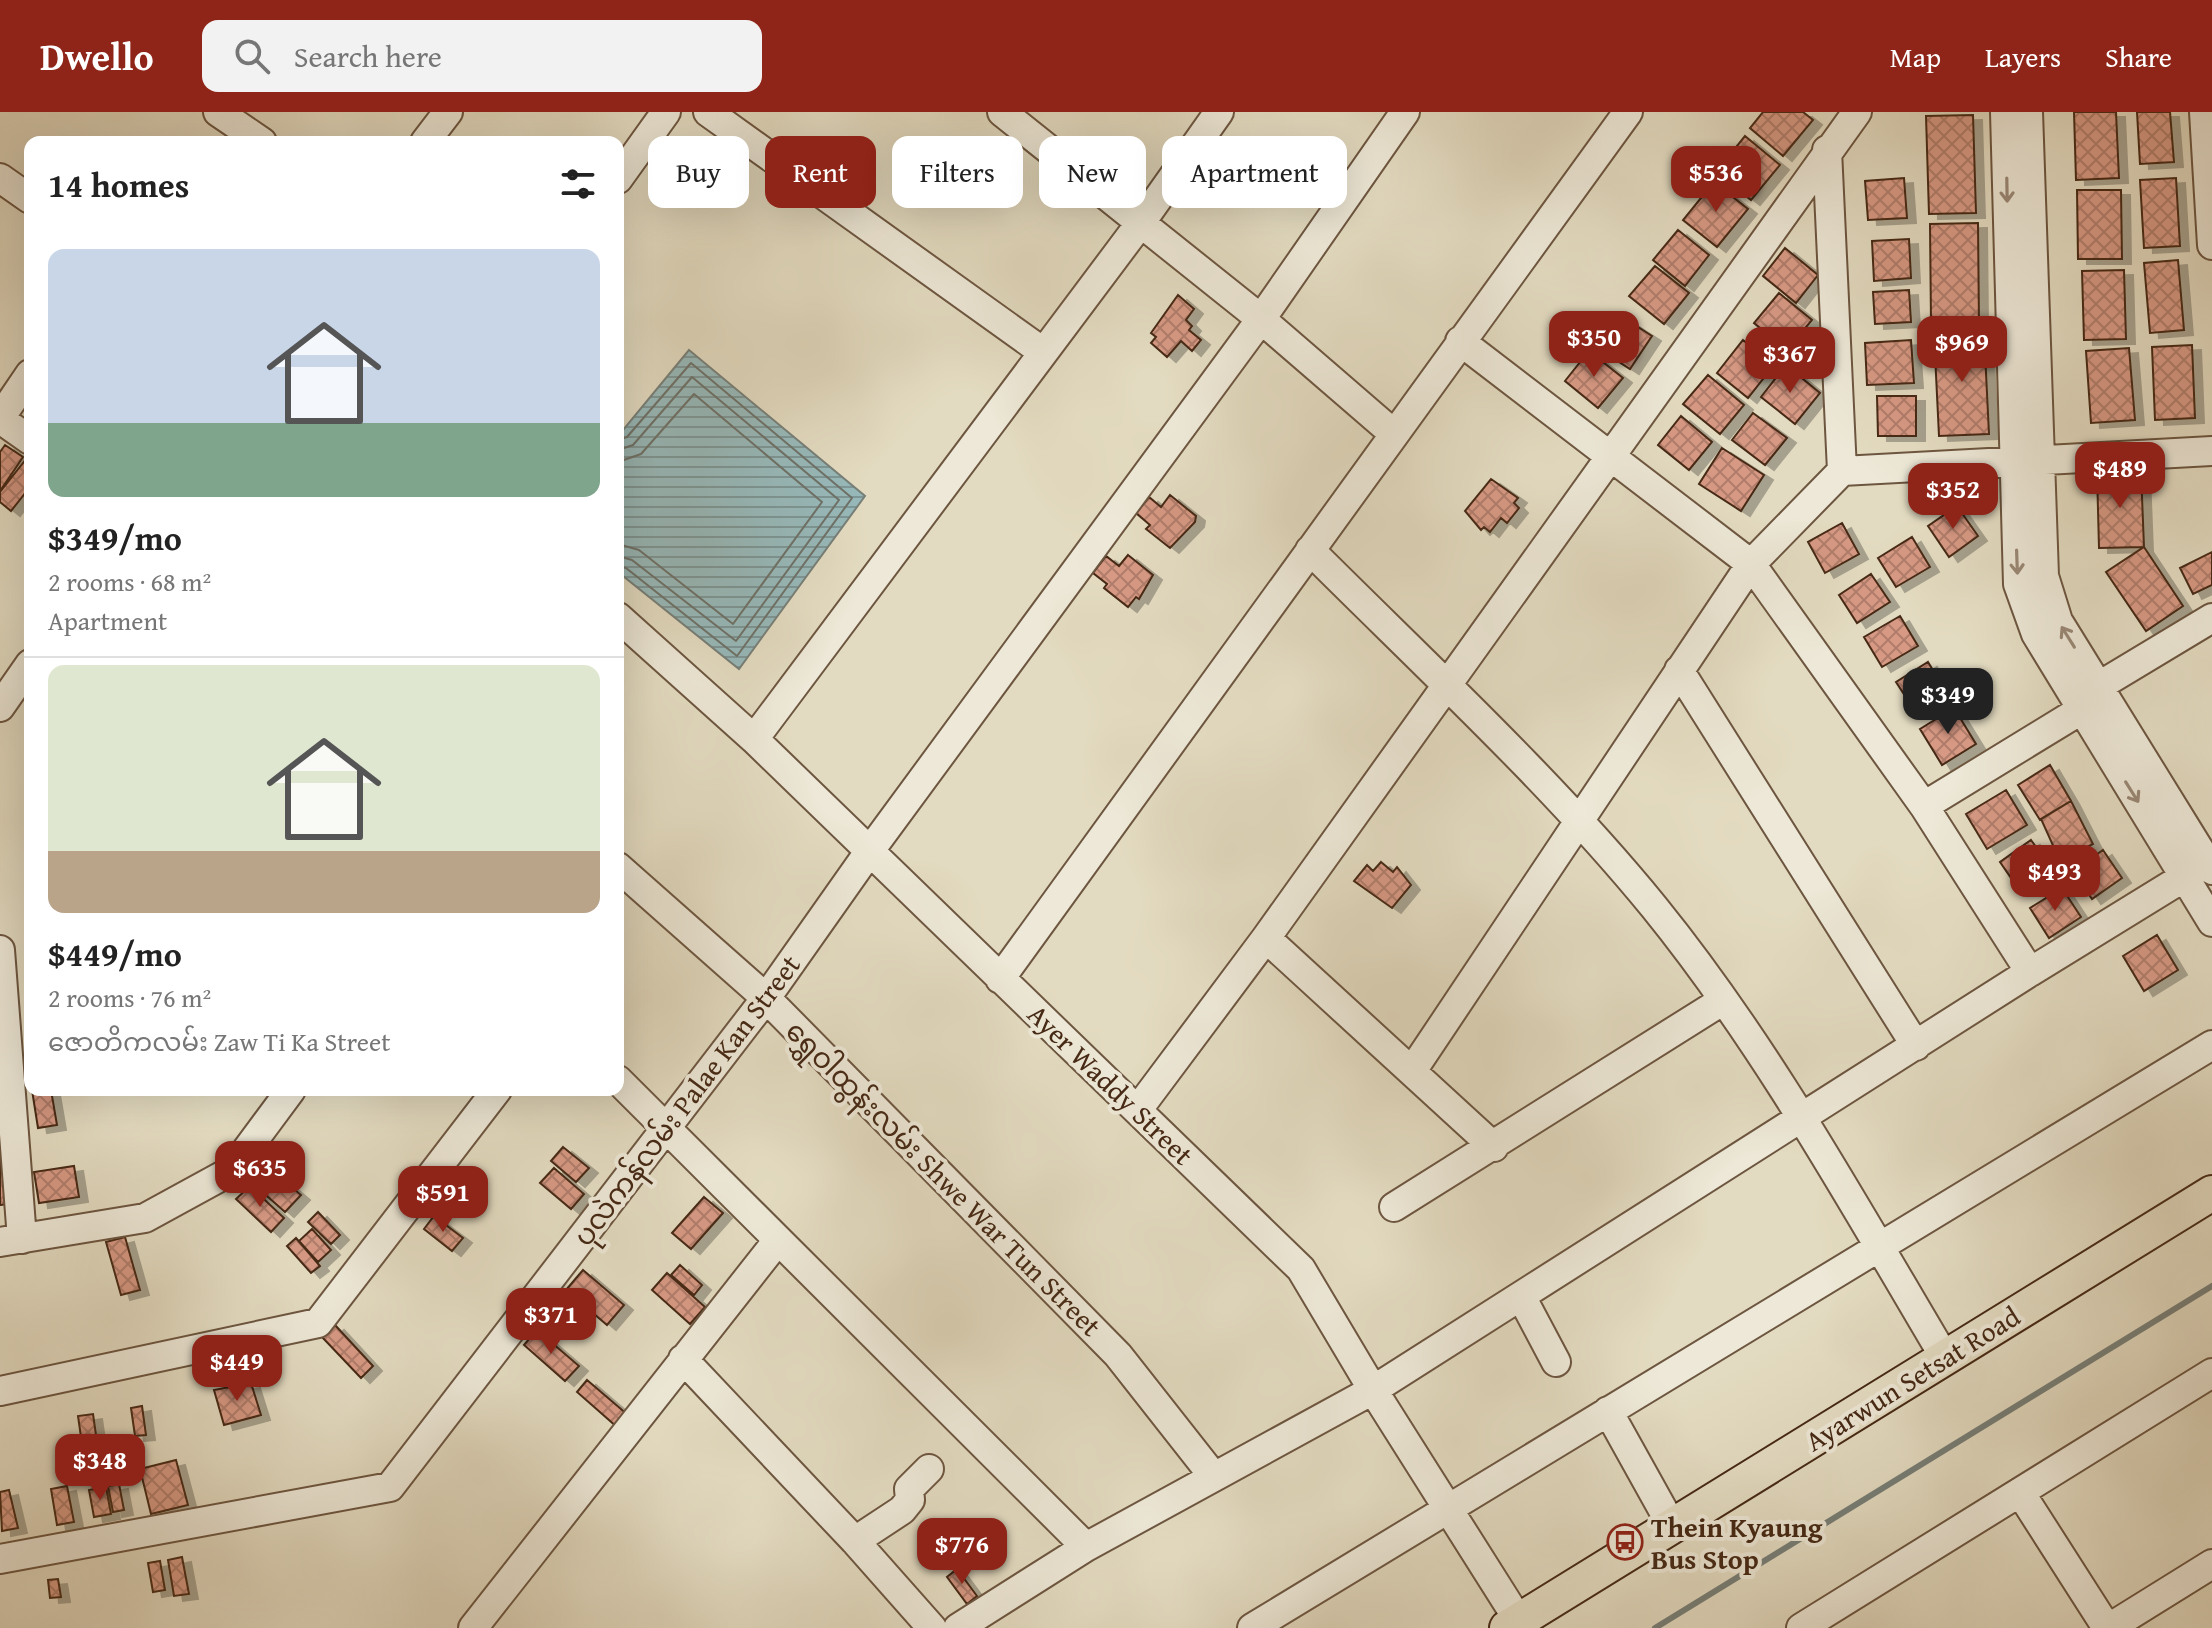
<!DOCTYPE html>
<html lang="en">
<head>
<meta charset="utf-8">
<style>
  body { margin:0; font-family:"Gentium Book Plus","Noto Sans Myanmar",serif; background:#f2f2f2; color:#222; height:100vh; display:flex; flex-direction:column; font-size:30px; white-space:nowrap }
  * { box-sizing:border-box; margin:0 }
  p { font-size:26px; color:#767676 }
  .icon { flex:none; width:44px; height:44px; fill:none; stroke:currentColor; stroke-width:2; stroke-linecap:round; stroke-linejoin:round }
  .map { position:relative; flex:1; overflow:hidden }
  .panel { position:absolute; left:24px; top:24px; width:600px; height:960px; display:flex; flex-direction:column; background:#fff; border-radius:16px; box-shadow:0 8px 32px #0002 }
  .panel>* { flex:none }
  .hud { position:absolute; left:648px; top:24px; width:760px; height:72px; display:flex; gap:16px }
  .price { position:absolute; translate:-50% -68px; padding:0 18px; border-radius:16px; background:#8f2418; color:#fff; font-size:26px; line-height:52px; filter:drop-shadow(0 2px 4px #0008) }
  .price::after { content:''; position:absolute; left:50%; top:48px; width:24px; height:18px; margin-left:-12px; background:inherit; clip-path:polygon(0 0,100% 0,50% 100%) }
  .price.on { background:#222; color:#fff }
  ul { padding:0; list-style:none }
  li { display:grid; align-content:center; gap:16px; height:424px; padding:0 24px }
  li+li { border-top:2px solid #e0e0e0 }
  li span { display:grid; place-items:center; height:248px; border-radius:16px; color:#555 }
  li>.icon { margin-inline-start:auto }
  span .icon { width:144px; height:144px; fill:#fffc; stroke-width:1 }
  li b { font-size:34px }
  h2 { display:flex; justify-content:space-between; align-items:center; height:96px; padding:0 24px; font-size:34px }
  .tag { padding:0 28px; border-radius:16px; background:#fff; box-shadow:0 8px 32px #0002; font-size:28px; line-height:72px }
  .tag.on { background:#8f2418; color:#fff }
  header { display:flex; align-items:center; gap:48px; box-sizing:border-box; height:112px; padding:0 40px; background:#8f2418; color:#fff }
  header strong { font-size:38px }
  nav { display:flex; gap:44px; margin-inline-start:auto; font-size:28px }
  .search { width:560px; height:72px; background:#f2f2f2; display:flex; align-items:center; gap:20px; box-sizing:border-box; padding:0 28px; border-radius:16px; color:#767676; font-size:30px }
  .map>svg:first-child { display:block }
</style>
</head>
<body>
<header>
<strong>Dwello</strong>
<div class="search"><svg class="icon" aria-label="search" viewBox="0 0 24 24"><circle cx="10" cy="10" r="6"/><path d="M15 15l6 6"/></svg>Search here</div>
<nav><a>Map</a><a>Layers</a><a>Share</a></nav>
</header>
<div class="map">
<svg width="2212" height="1516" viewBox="0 0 2212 1516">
  <defs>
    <pattern id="water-rules" width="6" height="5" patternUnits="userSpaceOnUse" patternTransform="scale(2)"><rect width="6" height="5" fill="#97b9ba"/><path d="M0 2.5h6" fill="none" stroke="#7d9696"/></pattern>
    <pattern id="building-cross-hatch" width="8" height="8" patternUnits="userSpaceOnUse" patternTransform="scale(2)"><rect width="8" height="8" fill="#d79984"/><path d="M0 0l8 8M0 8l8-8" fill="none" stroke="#b07d6b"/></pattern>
    <filter id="shadow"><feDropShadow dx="9" dy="5" stdDeviation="0" flood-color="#0004"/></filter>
  </defs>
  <rect width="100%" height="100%" fill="#e3dbc1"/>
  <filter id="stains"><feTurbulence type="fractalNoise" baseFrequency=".0025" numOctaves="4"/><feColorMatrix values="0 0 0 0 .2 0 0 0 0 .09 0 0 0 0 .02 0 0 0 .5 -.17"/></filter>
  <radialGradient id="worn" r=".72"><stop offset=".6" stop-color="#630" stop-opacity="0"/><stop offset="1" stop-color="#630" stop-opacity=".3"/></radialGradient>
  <path fill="url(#water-rules)" stroke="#777f78" stroke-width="2" d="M 689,238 L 865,384 L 739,557 L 618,460 L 618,324 Z"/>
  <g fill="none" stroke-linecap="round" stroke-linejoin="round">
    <path stroke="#6e7168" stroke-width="2" d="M 618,328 L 627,325 L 691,251 L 852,386 L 737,544 L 626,456 L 618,454
      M 618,338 L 633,333 L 692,265 L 839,388 L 736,529 L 632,448 L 618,444
      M 618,350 L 641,342 L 694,282 L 822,390 L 733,512 L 639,438 L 618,432"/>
    <path stroke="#777f78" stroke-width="6" d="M 1655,1516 L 2212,1174"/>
  </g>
  <path fill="url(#building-cross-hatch)" stroke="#462915" stroke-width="2" filter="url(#shadow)" d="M 1763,0 L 1803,0 L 1813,8 L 1783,44 L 1750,16 Z
    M 2074,0 L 2116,0 L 2119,66 L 2076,68 Z
    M 2137,0 L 2170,0 L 2174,50 L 2140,52 Z
    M 1973,3 L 1976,101 L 1929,102 L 1926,4 Z
    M 1745,24 L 1780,53 L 1751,88 L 1716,60 Z
    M 1904,66 L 1907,106 L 1868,108 L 1865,69 Z
    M 2176,66 L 2180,134 L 2144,136 L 2140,68 Z
    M 1714,70 L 1748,97 L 1717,135 L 1683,108 Z
    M 2077,78 L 2121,78 L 2122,147 L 2078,147 Z
    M 1978,111 L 1979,211 L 1931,211 L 1930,112 Z
    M 1678,118 L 1709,143 L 1685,174 L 1653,148 Z
    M 1909,127 L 1911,166 L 1874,169 L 1872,129 Z
    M 1785,136 L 1818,163 L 1796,191 L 1763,164 Z
    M 2178,148 L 2184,218 L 2150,221 L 2144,151 Z
    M 1655,154 L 1689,181 L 1664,212 L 1629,184 Z
    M 2124,158 L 2126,227 L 2084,228 L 2082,159 Z
    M 1909,178 L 1911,210 L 1875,212 L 1873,180 Z
    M 1779,181 L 1812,208 L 1787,238 L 1754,211 Z
    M 1178,183 L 1194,197 L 1186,208 L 1192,214 L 1189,218 L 1201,228 L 1192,239 L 1181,229 L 1167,245 L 1151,231 L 1156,225 L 1151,221 Z
    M 1618,202 L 1652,224 L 1630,257 L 1596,235 Z
    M 1984,220 L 1989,322 L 1939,324 L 1934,222 Z
    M 1743,228 L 1774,253 L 1748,286 L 1717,261 Z
    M 1911,228 L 1914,271 L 1867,273 L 1865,231 Z
    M 2192,233 L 2195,306 L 2155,308 L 2152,235 Z
    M 2129,236 L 2135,308 L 2091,311 L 2086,239 Z
    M 1589,239 L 1623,266 L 1598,296 L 1565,269 Z
    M 1786,253 L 1820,281 L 1795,312 L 1761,285 Z
    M 1708,263 L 1744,293 L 1720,322 L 1683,292 Z
    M 1877,284 L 1916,284 L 1916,324 L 1878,324 Z
    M 1753,301 L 1787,326 L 1765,353 L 1732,328 Z
    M 1681,304 L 1712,330 L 1689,358 L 1658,333 Z
    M 5,333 L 23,345 L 0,379 L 0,340 Z
    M 1722,336 L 1764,363 L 1741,399 L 1699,372 Z
    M 27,346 L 30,349 L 30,375 L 11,399 L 0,390 L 0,380 Z
    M 2141,359 L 2144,435 L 2099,436 L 2097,360 Z
    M 1491,367 L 1518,386 L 1514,391 L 1519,396 L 1507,411 L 1501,406 L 1490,420 L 1484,415 L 1481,418 L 1465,399 Z
    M 1170,383 L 1196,404 L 1195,410 L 1170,436 L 1146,417 L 1150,413 L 1136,401 L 1149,385 L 1161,395 Z
    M 1957,394 L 1978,424 L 1949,445 L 1928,414 Z
    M 1842,411 L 1859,442 L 1825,461 L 1808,430 Z
    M 1912,425 L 1930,455 L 1896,475 L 1878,446 Z
    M 2144,435 L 2183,494 L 2146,519 L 2106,460 Z
    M 2212,440 L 2212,473 L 2193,482 L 2180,456 Z
    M 1128,443 L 1153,463 L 1139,487 L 1136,485 L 1128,495 L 1104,476 L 1107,472 L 1093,461 L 1106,444 L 1119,454 Z
    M 1871,462 L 1890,490 L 1857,511 L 1839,483 Z
    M 1900,504 L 1918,534 L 1882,555 L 1864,525 Z
    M 1928,550 L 1946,579 L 1915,599 L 1896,570 Z
    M 1954,596 L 1976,632 L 1942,653 L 1920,617 Z
    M 2050,653 L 2071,689 L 2040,708 L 2018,673 Z
    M 2006,678 L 2027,713 L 1987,737 L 1966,702 Z
    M 2071,689 L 2093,732 L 2060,749 L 2041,707 Z
    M 2031,728 L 2052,757 L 2020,779 L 2000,750 Z
    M 2103,738 L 2122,766 L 2092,787 L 2073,759 Z
    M 1381,750 L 1393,760 L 1397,755 L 1411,773 L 1392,796 L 1354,769 L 1367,753 L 1373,759 Z
    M 2062,776 L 2081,805 L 2049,826 L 2030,796 Z
    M 2157,823 L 2178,858 L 2144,879 L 2123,844 Z
    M 30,847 L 30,872 L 29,872 L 26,848 Z
    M 32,978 L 51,978 L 57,1013 L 38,1016 Z
    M 563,1035 L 589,1056 L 576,1070 L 551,1049 Z
    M 0,1040 L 8,1092 L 0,1093 Z
    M 74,1054 L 79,1085 L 39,1091 L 34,1060 Z
    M 267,1054 L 301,1083 L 285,1100 L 252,1071 Z
    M 554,1056 L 584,1082 L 571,1097 L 540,1071 Z
    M 250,1074 L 284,1106 L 271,1120 L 236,1087 Z
    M 704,1085 L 723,1101 L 691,1137 L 672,1121 Z
    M 318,1100 L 340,1123 L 331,1132 L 308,1110 Z
    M 434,1104 L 463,1126 L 452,1139 L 424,1117 Z
    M 312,1117 L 331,1138 L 318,1150 L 299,1129 Z
    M 125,1125 L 140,1178 L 121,1183 L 106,1130 Z
    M 296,1126 L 320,1154 L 311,1161 L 287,1134 Z
    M 680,1153 L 702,1173 L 694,1183 L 671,1163 Z
    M 583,1158 L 624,1193 L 607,1213 L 566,1178 Z
    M 667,1161 L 705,1195 L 690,1212 L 652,1178 Z
    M 335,1213 L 373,1254 L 361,1266 L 322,1225 Z
    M 537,1218 L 579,1254 L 565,1269 L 524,1233 Z
    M 587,1268 L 628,1303 L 617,1315 L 577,1280 Z
    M 251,1271 L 261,1303 L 224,1313 L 214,1278 Z
    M 142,1294 L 146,1323 L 135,1324 L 131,1296 Z
    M 93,1302 L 98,1337 L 83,1339 L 78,1304 Z
    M 176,1348 L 188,1393 L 151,1402 L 140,1357 Z
    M 119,1372 L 124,1398 L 113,1400 L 108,1374 Z
    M 67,1374 L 74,1410 L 57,1413 L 51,1377 Z
    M 106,1375 L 111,1402 L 94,1405 L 89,1378 Z
    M 9,1378 L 18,1416 L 2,1419 L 0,1380 Z
    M 182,1445 L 189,1482 L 174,1484 L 168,1448 Z
    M 160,1449 L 165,1478 L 153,1480 L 148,1451 Z
    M 957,1457 L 977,1484 L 967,1492 L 947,1465 Z
    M 58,1467 L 61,1485 L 50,1486 L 48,1468 Z"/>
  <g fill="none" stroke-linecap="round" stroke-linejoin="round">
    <defs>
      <path id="minor" d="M 218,0 L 262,30
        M 708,0 L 1043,240
        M 1002,0 L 1261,207 L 1394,322
        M 2005,0 L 2018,472 L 2036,522 L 2212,810
        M 2028,0 L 2044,464 L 2058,509 L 2212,758
        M 2204,0 L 2212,133
        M 425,30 L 448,0
        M 1827,38 L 1842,359
        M 0,66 L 30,87
        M 618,67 L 666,0
        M 1460,229 L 1751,452 L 1924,694 L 2030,860 L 2212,748
        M 0,306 L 30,262
        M 0,307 L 30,328
        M 1310,438 C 1424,552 1552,670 1654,795 C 1766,933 1854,1093 1945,1246
        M 618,505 L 754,627 L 1301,1157 L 1373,1278 L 1519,1509
        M 1679,558 L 1916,934
        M 0,595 L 30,552
        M 754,627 L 1142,109 L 1219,0
        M 1924,694 L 2081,598 L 2099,574 L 2212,506
        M 618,755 L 766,886 L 1118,1243 L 1214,1365
        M 1266,826 L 1494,1035
        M 0,838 L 22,1127
        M 1000,867 L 1628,0
        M 1412,959 L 1751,452 L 1842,359 L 2212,339
        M 618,968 L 1086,1435
        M 1139,996 L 1266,826 L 1857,0
        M 1394,1095 L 1722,889
        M 0,1130 L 145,1106 L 231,1059 L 291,978
        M 1521,1184 L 1556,1250
        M 683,1247 L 855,1429 L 932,1516
        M 0,1279 L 318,1211 L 497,978
        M 1608,1299 L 1672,1414
        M 2020,1380 L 2107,1516
        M 855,1429 L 902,1398 L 910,1388 L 909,1377 L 929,1357
        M 0,1447 L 390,1375 L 766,886 L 869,740 L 1261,207 L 1405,0
        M 473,1516 L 778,1128
        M 958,1516 L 1086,1435 L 1373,1278 L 2030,860
        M 1252,1516 L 2212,933
        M 1801,1516 L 2212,1261
        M 2109,1516 L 2212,1452"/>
      <path id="major" d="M 1507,1516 L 2212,1081"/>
    </defs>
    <use href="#minor" stroke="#6d5640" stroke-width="32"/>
    <use href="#major" stroke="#462915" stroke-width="38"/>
    <use href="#minor" stroke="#ede8d7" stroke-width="28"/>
    <use href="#major" stroke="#e3dbc1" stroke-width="34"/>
  </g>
  <defs><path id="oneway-shaft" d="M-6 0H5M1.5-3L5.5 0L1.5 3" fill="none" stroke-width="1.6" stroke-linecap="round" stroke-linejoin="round" transform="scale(2)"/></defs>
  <g stroke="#9a8876">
    <use href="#oneway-shaft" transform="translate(2007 78) rotate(89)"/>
    <use href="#oneway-shaft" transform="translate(2017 450) rotate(88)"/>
    <use href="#oneway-shaft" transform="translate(2068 525) rotate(-122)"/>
    <use href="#oneway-shaft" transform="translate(2132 680) rotate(58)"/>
  </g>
  <defs>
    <symbol id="bus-ring" viewBox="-11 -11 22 22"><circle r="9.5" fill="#ede8d7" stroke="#8f2418" stroke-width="1.5"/><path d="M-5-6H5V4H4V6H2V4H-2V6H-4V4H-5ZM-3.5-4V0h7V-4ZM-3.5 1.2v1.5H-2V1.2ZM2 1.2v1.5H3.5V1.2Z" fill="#8f2418"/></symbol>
  </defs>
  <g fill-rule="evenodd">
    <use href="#bus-ring" x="1605" y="1410" width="40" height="40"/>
  </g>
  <g text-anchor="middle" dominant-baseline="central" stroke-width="8" stroke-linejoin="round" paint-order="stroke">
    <g font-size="28" fill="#462915" stroke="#ede8d7">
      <text transform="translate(1111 972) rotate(44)">Ayer Waddy Street</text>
      <text transform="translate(686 988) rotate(-53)">ပုလဲကန်လမ်း Palae Kan Street</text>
      <text transform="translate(944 1066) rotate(45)">ရွှေဝါထွန်းလမ်း Shwe War Tun Street</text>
      <text transform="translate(1912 1266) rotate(-32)">Ayarwun Setsat Road</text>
    </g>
    <g font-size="28" font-weight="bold" fill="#462915" stroke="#ede8d7" text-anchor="start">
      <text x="1651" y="1414">Thein Kyaung<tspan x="1651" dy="32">Bus Stop</tspan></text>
    </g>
  </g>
  <rect width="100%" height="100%" filter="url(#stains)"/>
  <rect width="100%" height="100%" fill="url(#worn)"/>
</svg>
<b class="price" style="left:1716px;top:102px">$536</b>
<b class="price" style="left:1594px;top:267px">$350</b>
<b class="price" style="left:1962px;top:272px">$969</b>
<b class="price" style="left:1790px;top:283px">$367</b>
<b class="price" style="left:2120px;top:398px">$489</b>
<b class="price" style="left:1953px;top:419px">$352</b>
<b class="price on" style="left:1948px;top:624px">$349</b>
<b class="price" style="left:2055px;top:801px">$493</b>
<b class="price" style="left:260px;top:1097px">$635</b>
<b class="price" style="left:443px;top:1122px">$591</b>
<b class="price" style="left:551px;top:1244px">$371</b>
<b class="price" style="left:237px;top:1291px">$449</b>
<b class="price" style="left:100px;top:1390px">$348</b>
<b class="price" style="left:962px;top:1474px">$776</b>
<div class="hud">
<a class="tag">Buy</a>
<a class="tag on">Rent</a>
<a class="tag">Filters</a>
<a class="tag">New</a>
<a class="tag">Apartment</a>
</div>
<section class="panel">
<h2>14 homes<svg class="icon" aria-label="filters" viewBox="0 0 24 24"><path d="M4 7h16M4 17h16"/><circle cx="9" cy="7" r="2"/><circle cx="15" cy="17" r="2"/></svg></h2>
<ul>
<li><span style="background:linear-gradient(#c9d6e8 70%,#7fa58c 0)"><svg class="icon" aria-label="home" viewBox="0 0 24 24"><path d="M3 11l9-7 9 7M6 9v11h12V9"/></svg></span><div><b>$349/mo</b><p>2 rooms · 68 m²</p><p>Apartment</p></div></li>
<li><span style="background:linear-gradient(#dfe7d0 75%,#b9a48a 0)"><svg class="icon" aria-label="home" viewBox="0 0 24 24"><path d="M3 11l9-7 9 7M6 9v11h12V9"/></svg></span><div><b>$449/mo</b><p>2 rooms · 76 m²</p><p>ဇောတိကလမ်း Zaw Ti Ka Street</p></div></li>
</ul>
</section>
</div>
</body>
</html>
